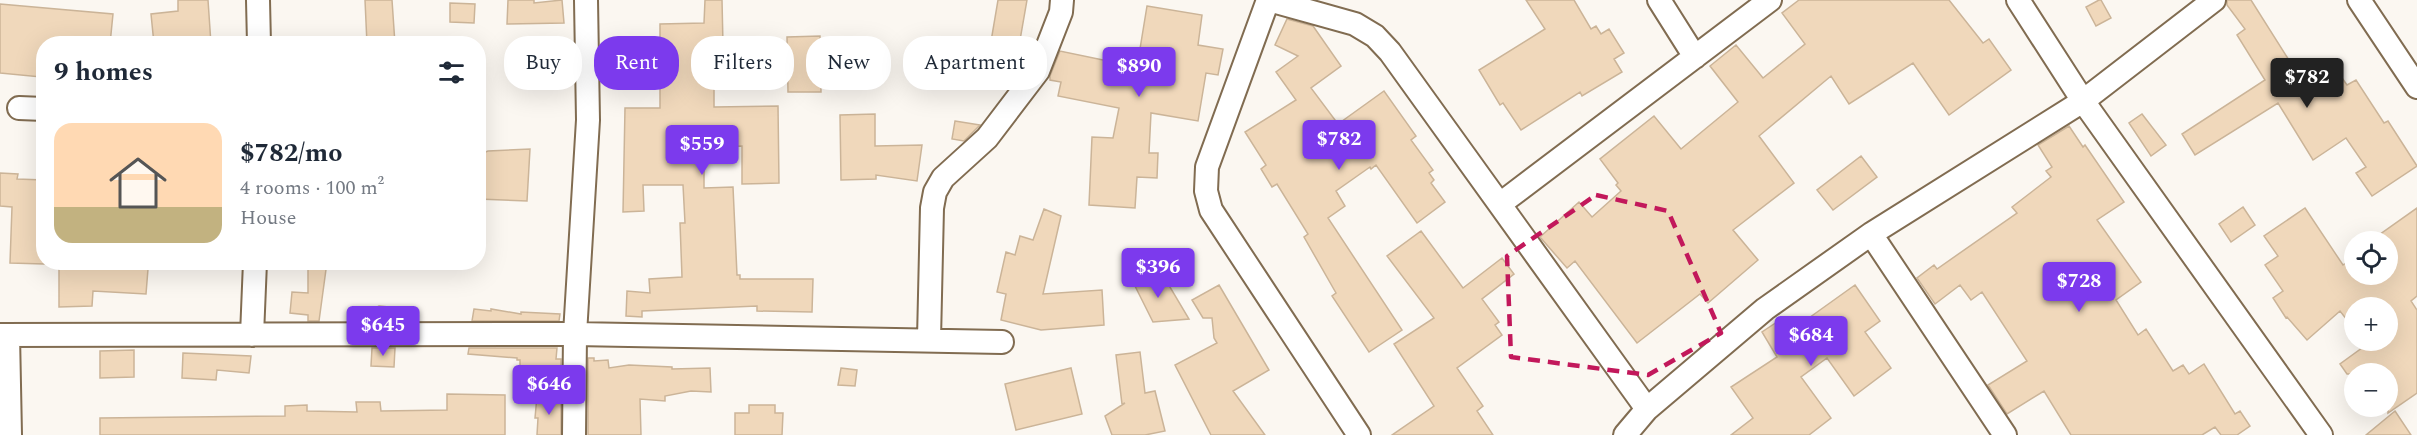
<!DOCTYPE html>
<html lang="en">
<head>
<meta charset="utf-8">
<style>
  body { margin:0; font-family:Spectral,serif; background:#f2f2f3; color:#1f2937; height:100vh; display:flex; flex-direction:column; font-size:22px; white-space:nowrap }
  * { box-sizing:border-box; margin:0 }
  p { font-size:20px; color:#747a83 }
  .icon { flex:none; width:33px; height:33px; fill:none; stroke:currentColor; stroke-width:2; stroke-linecap:round; stroke-linejoin:round }
  .map { position:relative; flex:1; overflow:hidden }
  .panel { position:absolute; left:36px; top:36px; width:450px; height:234px; display:flex; flex-direction:column; background:#fff; border-radius:24px; box-shadow:0 6px 24px #0002 }
  .panel>* { flex:none }
  .hud { position:absolute; left:504px; top:36px; width:570px; height:54px; display:flex; gap:12px }
  .fabs { position:absolute; left:2344px; top:231px; display:grid; gap:12px }
  .fabs a { display:grid; place-items:center; width:54px; height:54px; border-radius:50%; background:#fff; box-shadow:0 6px 24px #0002; font-size:30px }
  .price { position:absolute; translate:-50% -51px; padding:0 14px; border-radius:6px; background:#7c3aed; color:#fff; font-size:20px; line-height:39px; filter:drop-shadow(0 2px 3px #0008) }
  .price::after { content:''; position:absolute; left:50%; top:36px; width:18px; height:14px; margin-left:-9px; background:inherit; clip-path:polygon(0 0,100% 0,50% 100%) }
  .price.on { background:#222; color:#fff }
  ul { padding:0; list-style:none }
  li { display:flex; align-items:center; gap:18px; height:150px; padding:0 18px }
  li+li { border-top:2px solid #e0e1e3 }
  li span { display:grid; place-items:center; flex:none; width:168px; height:120px; border-radius:18px; color:#555 }
  li>.icon { margin-inline-start:auto }
  span .icon { width:72px; height:72px; fill:#fffc; stroke-width:1 }
  li b { font-size:26px }
  h2 { display:flex; justify-content:space-between; align-items:center; height:72px; padding:0 18px; font-size:26px }
  .tag { padding:0 21px; border-radius:24px; background:#fff; box-shadow:0 6px 24px #0002; font-size:21px; line-height:54px }
  .tag.on { background:#7c3aed; color:#fff }
  .map>svg:first-child { display:block }
</style>
</head>
<body>
<div class="map">
<svg width="2417" height="435" viewBox="0 0 2417 435">
  <rect width="100%" height="100%" fill="#fbf7f1"/>
  <path fill="#f0d8bb" stroke="#cbb498" stroke-width="1.5" d="M 178,0 L 208,0 L 211,44 L 154,44 L 151,14 L 178,11 Z
    M 365,0 L 392,0 L 395,44 L 367,44 Z
    M 508,0 L 534,0 L 534,3 L 562,0 L 564,23 L 507,24 Z
    M 705,0 L 722,0 L 723,45 L 714,45 L 714,107 L 778,106 L 779,183 L 742,184 L 742,146 L 704,147 L 704,188 L 733,187 L 737,275 L 740,275 L 740,279 L 813,279 L 812,312 L 757,311 L 757,306 L 642,311 L 642,317 L 626,316 L 627,291 L 650,293 L 649,279 L 682,277 L 680,223 L 685,223 L 683,185 L 643,185 L 644,211 L 623,212 L 625,108 L 660,108 L 660,24 L 704,23 Z
    M 998,0 L 1027,0 L 1016,63 L 988,59 Z
    M 1526,0 L 1574,0 L 1591,29 L 1596,26 L 1601,34 L 1609,29 L 1624,53 L 1614,59 L 1622,72 L 1582,96 L 1580,92 L 1521,130 L 1503,103 L 1500,105 L 1479,70 L 1545,29 Z
    M 1799,0 L 1949,0 L 1983,43 L 1989,39 L 2011,70 L 1949,115 L 1913,63 L 1849,104 L 1831,76 L 1759,136 L 1794,183 L 1733,230 L 1758,260 L 1708,303 L 1700,294 L 1637,343 L 1575,261 L 1567,268 L 1540,237 L 1579,202 L 1592,217 L 1621,191 L 1616,185 L 1618,183 L 1600,159 L 1654,116 L 1681,149 L 1738,102 L 1710,66 L 1736,45 L 1763,78 L 1805,44 L 1782,13 Z
    M 2099,0 L 2101,0 L 2111,18 L 2096,26 L 2086,7 Z
    M 2227,0 L 2251,0 L 2311,95 L 2340,75 L 2347,85 L 2356,80 L 2384,123 L 2388,121 L 2417,166 L 2372,196 L 2356,173 L 2366,167 L 2346,138 L 2313,160 L 2278,103 L 2195,155 L 2182,134 L 2265,80 L 2237,35 L 2245,29 L 2227,5 Z
    M 450,3 L 475,4 L 474,23 L 450,22 Z
    M 0,4 L 113,14 L 110,44 L 44,44 L 41,77 L 0,73 Z
    M 1147,6 L 1202,15 L 1198,45 L 1223,49 L 1218,75 L 1206,73 L 1198,121 L 1151,113 L 1149,153 L 1158,153 L 1157,178 L 1137,177 L 1135,208 L 1089,205 L 1092,137 L 1113,138 L 1119,108 L 1058,96 L 1061,82 L 1050,80 L 1050,76 L 1060,51 L 1137,67 Z
    M 1287,19 L 1313,26 L 1341,66 L 1311,88 L 1338,124 L 1384,91 L 1416,136 L 1411,140 L 1433,170 L 1429,173 L 1434,180 L 1431,183 L 1445,202 L 1417,223 L 1376,165 L 1371,169 L 1370,167 L 1336,191 L 1345,206 L 1328,218 L 1402,330 L 1369,352 L 1332,296 L 1336,293 L 1304,237 L 1308,234 L 1277,184 L 1272,187 L 1261,169 L 1266,165 L 1245,132 L 1296,100 L 1276,72 L 1298,56 L 1275,45 Z
    M 820,36 L 821,92 L 788,92 L 787,37 Z
    M 875,114 L 875,146 L 922,145 L 917,181 L 876,175 L 876,179 L 841,180 L 840,115 Z
    M 2142,114 L 2166,145 L 2151,156 L 2129,123 Z
    M 955,121 L 980,125 L 964,141 L 952,139 Z
    M 2069,126 L 2083,147 L 2085,145 L 2124,202 L 2097,220 L 2141,282 L 2116,300 L 2138,335 L 2146,329 L 2173,371 L 2183,365 L 2189,374 L 2204,364 L 2235,414 L 2240,411 L 2250,426 L 2237,435 L 2221,435 L 2215,427 L 2202,435 L 2071,435 L 2044,391 L 2007,414 L 1988,385 L 2027,361 L 1982,292 L 1971,300 L 1960,285 L 1935,304 L 1917,278 L 1934,265 L 1937,269 L 2017,213 L 2012,207 L 2051,177 L 2046,171 L 2052,167 L 2038,145 Z
    M 530,149 L 527,201 L 478,199 L 478,155 L 488,151 Z
    M 1861,156 L 1877,177 L 1833,210 L 1817,190 Z
    M 0,173 L 18,174 L 17,179 L 44,180 L 44,264 L 10,263 L 12,207 L 0,206 Z
    M 2243,207 L 2255,225 L 2231,242 L 2219,224 Z
    M 2305,208 L 2343,265 L 2355,256 L 2355,274 L 2388,274 L 2388,242 L 2369,242 L 2417,208 L 2417,296 L 2411,301 L 2417,310 L 2417,393 L 2388,413 L 2388,374 L 2347,374 L 2340,364 L 2373,340 L 2388,340 L 2388,308 L 2355,308 L 2355,330 L 2340,311 L 2307,340 L 2287,317 L 2286,318 L 2273,298 L 2283,291 L 2265,265 L 2278,256 L 2264,236 Z
    M 1044,209 L 1061,216 L 1043,294 L 1102,290 L 1104,325 L 1041,330 L 1001,320 L 1006,294 L 997,292 L 1006,252 L 1015,255 L 1020,236 L 1033,240 Z
    M 1421,231 L 1463,288 L 1502,258 L 1514,274 L 1482,299 L 1499,322 L 1495,325 L 1502,335 L 1457,368 L 1483,406 L 1477,411 L 1493,435 L 1392,435 L 1434,406 L 1394,344 L 1434,318 L 1387,256 Z
    M 308,262 L 327,262 L 319,321 L 308,321 L 308,315 L 290,313 L 292,292 L 308,293 Z
    M 59,265 L 148,269 L 146,294 L 93,291 L 92,306 L 59,307 Z
    M 1148,268 L 1159,286 L 1167,282 L 1189,319 L 1153,322 L 1131,278 Z
    M 1219,285 L 1269,370 L 1233,391 L 1265,435 L 1211,435 L 1175,365 L 1217,343 L 1214,338 L 1212,318 L 1203,318 L 1192,300 Z
    M 1855,285 L 1880,321 L 1865,332 L 1891,368 L 1854,396 L 1827,358 L 1801,377 L 1831,418 L 1809,435 L 1731,435 L 1753,418 L 1731,387 L 1777,357 L 1762,332 L 1777,322 L 1785,335 Z
    M 379,306 L 398,308 L 397,321 L 374,321 L 375,308 Z
    M 474,309 L 491,311 L 491,309 L 521,314 L 521,312 L 560,314 L 559,321 L 472,321 Z
    M 372,348 L 395,348 L 394,367 L 371,366 Z
    M 469,348 L 557,348 L 556,359 L 561,359 L 561,374 L 520,370 L 520,360 L 517,360 L 517,358 L 468,354 Z
    M 134,350 L 134,377 L 100,378 L 100,351 Z
    M 1140,352 L 1145,393 L 1155,391 L 1165,431 L 1145,435 L 1112,435 L 1105,416 L 1125,403 L 1122,404 L 1116,355 Z
    M 183,353 L 251,356 L 249,373 L 217,370 L 216,380 L 182,378 Z
    M 588,358 L 594,358 L 594,361 L 608,360 L 609,368 L 629,365 L 672,367 L 672,369 L 710,368 L 711,392 L 691,391 L 665,396 L 665,401 L 640,399 L 641,435 L 588,435 Z
    M 841,368 L 857,370 L 855,386 L 838,385 Z
    M 1071,368 L 1082,414 L 1016,430 L 1005,384 Z
    M 447,394 L 505,395 L 505,435 L 100,435 L 100,418 L 285,416 L 285,406 L 307,405 L 307,411 L 357,412 L 356,402 L 380,402 L 381,411 L 447,410 Z
    M 537,396 L 561,397 L 561,435 L 537,435 L 538,418 L 535,418 Z
    M 749,405 L 775,405 L 775,413 L 783,413 L 782,435 L 735,435 L 735,413 L 749,413 Z
    M 2395,411 L 2411,435 L 2366,435 Z"/>
  <g fill="none" stroke-linecap="round" stroke-linejoin="round">
    <defs>
      <path id="minor" d="M 258,0 L 259,44
        M 1268,0 L 1207,167 L 1206,191 L 1211,210 L 1359,435
        M 1269,0 L 1355,24 L 1375,36 L 1390,52 L 1647,409
        M 1659,0 L 1695,57
        M 2018,0 L 2083,101 L 2321,435
        M 2359,0 L 2417,87
        M 19,108 L 44,109
        M 1500,204 L 1770,0
        M 1871,234 L 2005,435
        M 0,335 L 575,334 L 1002,342
        M 8,335 L 10,435
        M 252,335 L 255,262
        M 929,339 L 932,208 L 935,192 L 943,178 L 987,138 L 1038,71 L 1061,12 L 1062,0
        M 574,435 L 575,334 L 588,120 L 586,0
        M 1625,435 L 1647,409 L 1765,309 L 1871,234 L 2083,101 L 2214,0"/>
    </defs>
    <use href="#minor" stroke="#816c51" stroke-width="26"/>
    <use href="#minor" stroke="#fff" stroke-width="22"/>
  </g>
  <path fill="none" stroke="#c2185b" stroke-width="4.5" stroke-dasharray="12 8" stroke-linejoin="round" d="M 1596,195 L 1668,211 L 1721,333 L 1648,375 L 1511,357 L 1507,256 Z"/>
</svg>
<div class="fabs">
<a><svg class="icon" aria-label="locate" viewBox="0 0 24 24"><circle cx="12" cy="12" r="6"/><path d="M12 2v4M12 18v4M2 12h4M18 12h4"/></svg></a>
<a>+</a>
<a>−</a>
</div>
<b class="price" style="left:1139px;top:98px">$890</b>
<b class="price on" style="left:2307px;top:109px">$782</b>
<b class="price" style="left:1339px;top:171px">$782</b>
<b class="price" style="left:702px;top:176px">$559</b>
<b class="price" style="left:1158px;top:299px">$396</b>
<b class="price" style="left:2079px;top:313px">$728</b>
<b class="price" style="left:383px;top:357px">$645</b>
<b class="price" style="left:1811px;top:367px">$684</b>
<b class="price" style="left:549px;top:416px">$646</b>
<div class="hud">
<a class="tag">Buy</a>
<a class="tag on">Rent</a>
<a class="tag">Filters</a>
<a class="tag">New</a>
<a class="tag">Apartment</a>
</div>
<section class="panel">
<h2>9 homes<svg class="icon" aria-label="filters" viewBox="0 0 24 24"><path d="M4 7h16M4 17h16"/><circle cx="9" cy="7" r="2"/><circle cx="15" cy="17" r="2"/></svg></h2>
<ul>
<li><span style="background:linear-gradient(#ffd9b3 70%,#c2b280 0)"><svg class="icon" aria-label="home" viewBox="0 0 24 24"><path d="M3 11l9-7 9 7M6 9v11h12V9"/></svg></span><div><b>$782/mo</b><p>4 rooms · 100 m²</p><p>House</p></div></li>
</ul>
</section>
</div>
</body>
</html>
